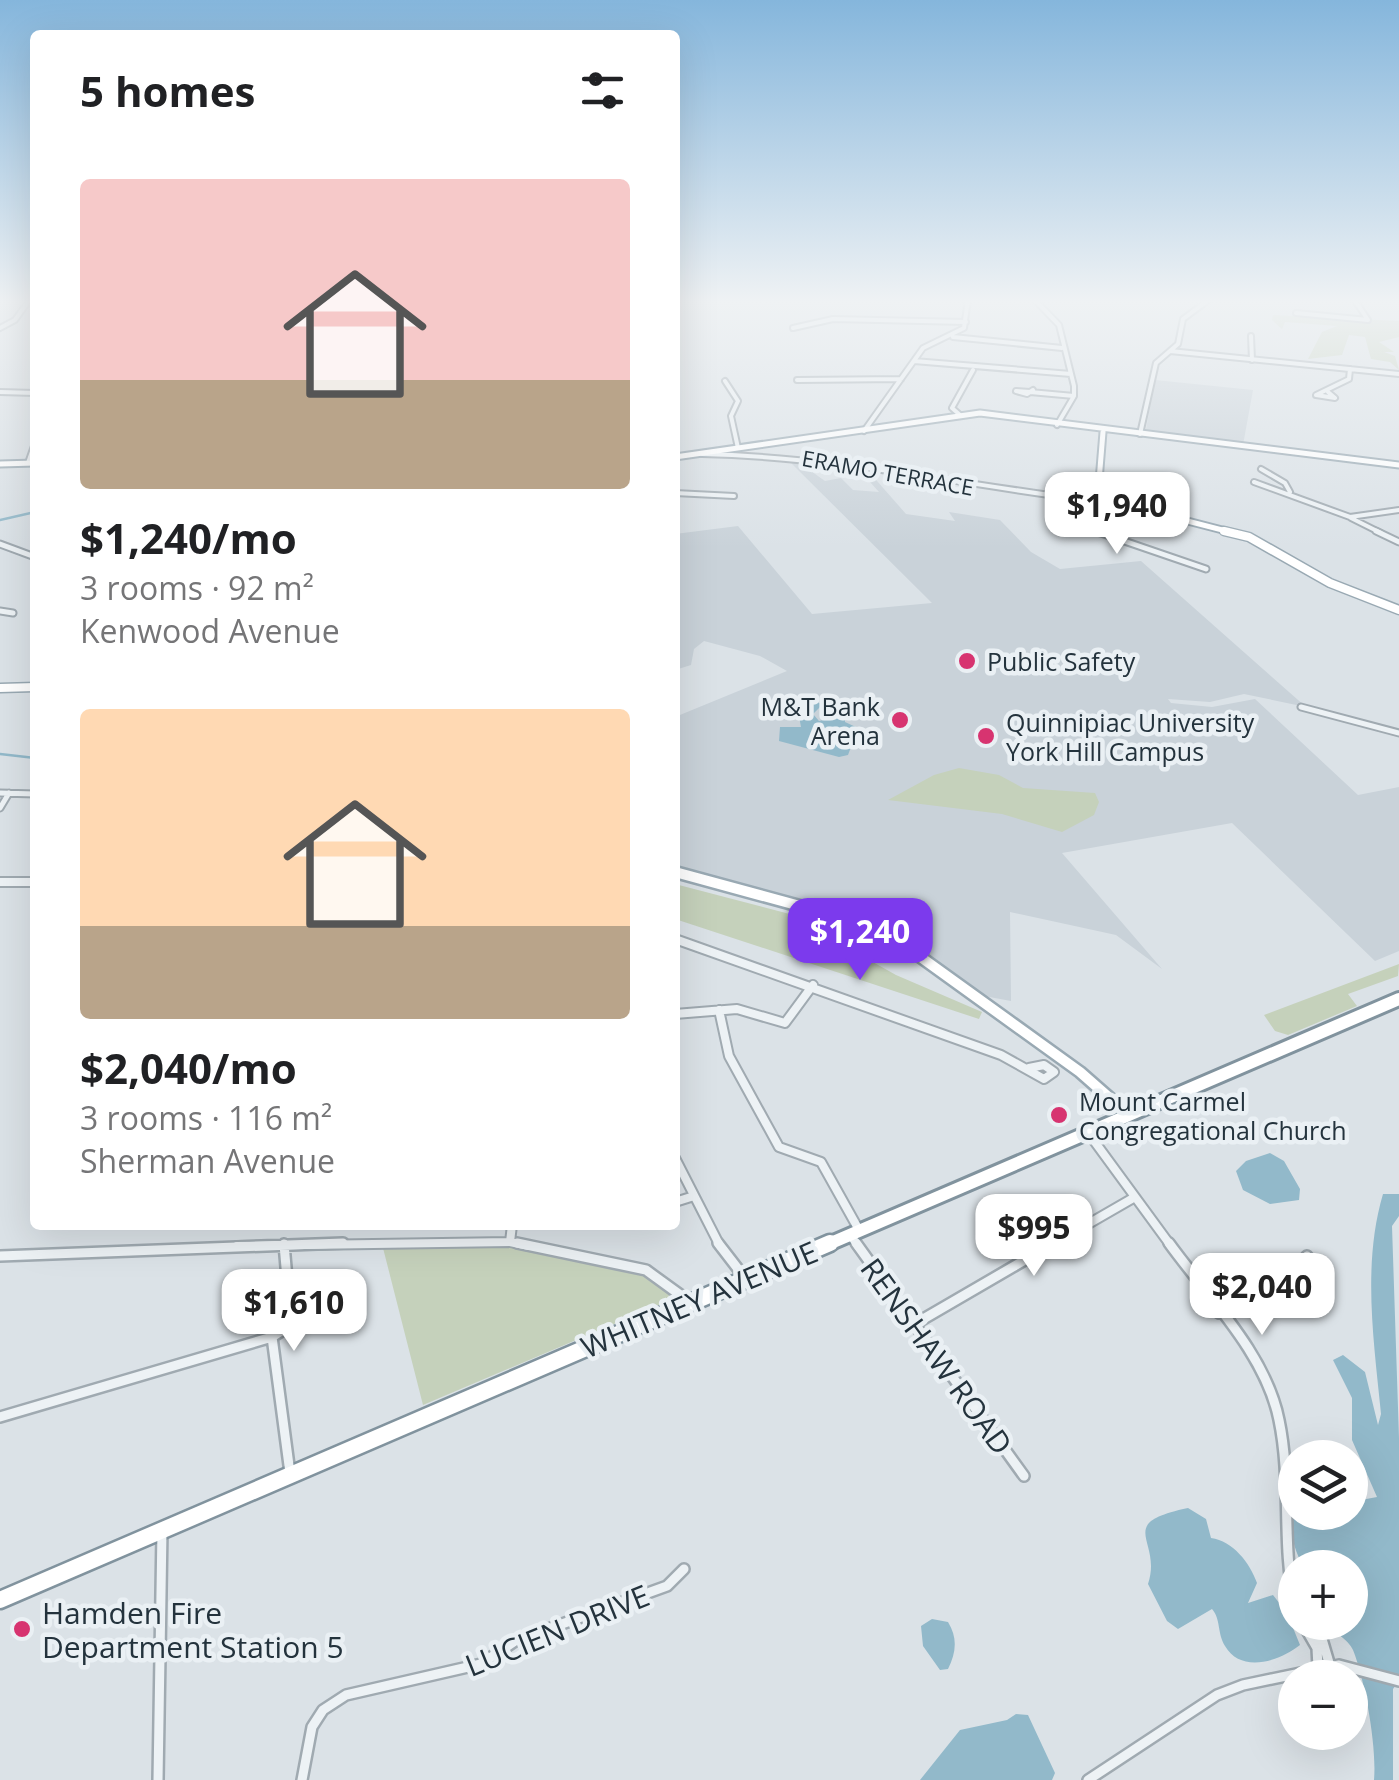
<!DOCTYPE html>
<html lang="en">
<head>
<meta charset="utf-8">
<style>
  body { margin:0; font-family:"Open Sans",sans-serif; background:#f2f2f2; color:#202124; height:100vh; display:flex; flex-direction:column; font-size:38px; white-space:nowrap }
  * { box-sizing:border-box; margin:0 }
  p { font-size:32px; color:#757577 }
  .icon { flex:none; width:55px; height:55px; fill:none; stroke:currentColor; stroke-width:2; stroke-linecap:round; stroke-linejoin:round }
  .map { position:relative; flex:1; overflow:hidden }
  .panel { position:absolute; left:30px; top:30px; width:650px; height:1200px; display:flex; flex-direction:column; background:#fff; border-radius:10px; box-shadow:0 10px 40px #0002 }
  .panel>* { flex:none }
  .tools { position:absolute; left:1278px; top:1440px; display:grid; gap:20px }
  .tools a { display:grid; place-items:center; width:90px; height:90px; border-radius:50%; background:#fff; box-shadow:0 10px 40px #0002; font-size:50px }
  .price { position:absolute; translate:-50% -85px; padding:0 22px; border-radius:20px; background:#fff; color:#222; font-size:32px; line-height:65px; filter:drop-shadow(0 2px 5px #0008) }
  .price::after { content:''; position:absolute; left:50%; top:60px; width:30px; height:22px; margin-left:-15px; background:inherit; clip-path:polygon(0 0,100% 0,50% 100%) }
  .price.active { background:#7c3aed; color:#fff }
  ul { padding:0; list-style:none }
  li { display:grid; align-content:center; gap:20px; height:530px; padding:0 50px }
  li span { display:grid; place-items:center; height:310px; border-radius:10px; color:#555 }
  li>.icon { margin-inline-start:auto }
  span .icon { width:180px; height:180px; fill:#fffc; stroke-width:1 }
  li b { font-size:42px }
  h2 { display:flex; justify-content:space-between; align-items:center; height:120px; padding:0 50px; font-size:42px }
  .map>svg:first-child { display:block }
</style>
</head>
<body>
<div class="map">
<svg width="1399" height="1780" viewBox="0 0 1399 1780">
  <rect width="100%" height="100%" fill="#dbe2e7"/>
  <path fill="#c9d2d9" d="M 1155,380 L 1253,390 L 1243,445 L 1158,435 L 1146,429 Z
    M 786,458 L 794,459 L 825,481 L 841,478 L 853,490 L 879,492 L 861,472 L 870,473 L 906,514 L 955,521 L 949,512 L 1000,520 L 1031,552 L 1060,569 L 1141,561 L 1306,707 L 1244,694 L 1210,702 L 1168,699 L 1171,703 L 1212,707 L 1255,699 L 1358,795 L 1399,787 L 1399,951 L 1375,961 L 1232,823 L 1062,853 L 1162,969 L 1116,935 L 1010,912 L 1011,1001 L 984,996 L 905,937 L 873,921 L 675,867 L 675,717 L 787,671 L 760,656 L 704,641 L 694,649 L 691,665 L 675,670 L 675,534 L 738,526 L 812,614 L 932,603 Z"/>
  <path fill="#c5d1bb" d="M 1273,315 L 1399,321 L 1399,337 L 1379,342 L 1394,352 L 1384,352 L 1395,356 L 1399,370 L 1390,362 L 1371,359 L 1365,337 L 1349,335 L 1342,355 L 1308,359 L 1322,332 L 1337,326 L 1285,322 L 1282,329 L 1272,320 Z
    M 959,768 L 999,775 L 1023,788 L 1095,793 L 1099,802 L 1094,815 L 1062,832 L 1002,814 L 888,800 L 934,775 Z
    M 675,884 L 820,922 L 846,947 L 896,975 L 982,1012 L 979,1019 L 675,919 Z
    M 1399,964 L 1398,976 L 1348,994 L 1357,1006 L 1288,1035 L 1275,1031 L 1264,1015 Z
    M 511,1247 L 644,1275 L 675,1298 L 423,1405 L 383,1248 Z"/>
  <path fill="#92b9ca" d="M 800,697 L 823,704 L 813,714 L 819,721 L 845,715 L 845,722 L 858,728 L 848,755 L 839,757 L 779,741 L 780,727 L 801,727 L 799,716 L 788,707 L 791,700 Z
    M 1270,1153 L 1284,1161 L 1300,1189 L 1299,1200 L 1270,1204 L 1243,1190 L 1236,1171 L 1246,1161 Z
    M 1383,1194 L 1399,1194 L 1399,1216 L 1392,1226 L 1399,1438 L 1399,1681 L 1393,1689 L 1393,1780 L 1374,1780 C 1377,1747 1365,1680 1353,1650 C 1349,1640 1332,1630 1324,1623 L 1350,1622 L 1350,1568 L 1304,1567 C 1289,1543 1288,1515 1295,1487 L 1295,1512 L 1350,1512 L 1350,1488 L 1361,1500 L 1377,1497 L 1352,1440 L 1352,1398 L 1333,1360 L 1343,1355 L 1365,1372 L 1378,1425 L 1381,1414 C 1374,1342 1362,1265 1383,1194 Z
    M 1188,1508 L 1206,1519 L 1211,1538 C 1233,1541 1250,1563 1257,1583 L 1248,1603 L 1273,1595 L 1287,1613 L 1300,1645 C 1280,1661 1241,1674 1225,1646 C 1217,1633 1221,1619 1212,1609 L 1178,1629 L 1167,1621 L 1148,1584 C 1163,1539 1113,1524 1188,1508 Z
    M 932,1619 L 948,1622 C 958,1638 956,1653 948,1669 L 940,1670 L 923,1646 L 921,1626 Z
    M 1016,1714 L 1028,1715 L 1055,1773 L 1052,1780 L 920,1780 L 960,1730 L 1007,1720 Z"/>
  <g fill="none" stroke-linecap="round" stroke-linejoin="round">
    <path stroke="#92b9ca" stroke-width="2.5" d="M 0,520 L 35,512
      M 0,754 L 35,758"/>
    <defs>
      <path id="minor-far3" d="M 1034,299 L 1059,325 L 1074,386 L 1074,396 L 1057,425
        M 1296,313 L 1368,320 L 1354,299
        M 0,328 L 15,320 L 30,299
        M 793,328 L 833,319 L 966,322
        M 1251,336 L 1252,360
        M 953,337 L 1062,348
        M 1170,351 L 1399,374
        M 914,361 L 1071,374
        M 797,380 L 901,379
        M 725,381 L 738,401 L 731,416 L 738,448
        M 1016,391 L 1030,392 L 1027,394 Z
        M 0,392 L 35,393
        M 1030,392 L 1074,396
        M 1030,392 L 1033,390
        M 1328,392 L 1335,398 L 1316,395 L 1349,379 L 1350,369
        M 960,415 L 952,408 L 973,370
        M 864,431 L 923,348 L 964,328 L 968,299
        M 1140,434 L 1156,363 L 1178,344 L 1183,319 L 1210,299
        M 702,454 C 846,457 989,490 1133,506
        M 28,463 L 35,443
        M 1261,469 L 1285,483 L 1290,492
        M 1254,482 L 1350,517 L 1399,510
        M 675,493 L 734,496
        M 1092,502 L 1090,526 L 1099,533
        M 1351,518 L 1381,533"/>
      <path id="minor-far2" d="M 1095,531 L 1206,569
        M 1376,531 L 1399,542
        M 0,544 L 35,557
        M 0,611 L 13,613
        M 1301,707 L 1399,733
        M 0,793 L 35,794
        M 0,808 L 9,793"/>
      <path id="minor-far1" d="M 0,882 L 35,882
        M 675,939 L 1001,1055 L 1044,1079 L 1054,1072 L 1044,1065 L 1029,1068
        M 719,1010 L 729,1056 L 779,1147 L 821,1162 L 859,1230
        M 675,1014 L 737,1009 L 785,1023 L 813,985
        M 1089,1134 L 1171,1246
        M 675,1158 L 720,1246
        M 675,1202 L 694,1196
        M 851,1236 L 858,1246
        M 510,1242 L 512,1225
        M 237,1246 L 510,1242 L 529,1246
        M 1050,1246 L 1135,1197"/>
      <path id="minor" d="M 517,1243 L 646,1270 L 690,1302
        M 718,1243 L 745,1278
        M 856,1243 L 1024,1476
        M 1169,1243 C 1208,1297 1266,1354 1279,1420 C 1292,1482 1281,1544 1295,1606
        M 284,1244 L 291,1325 L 272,1337 L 290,1473
        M 0,1256 L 343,1243
        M 1219,1313 L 1281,1287 L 1307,1256
        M 913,1325 L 1054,1243
        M 0,1417 L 272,1337
        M 1302,1622 L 1317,1648 L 1318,1668
        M 1310,1622 L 1322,1639 L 1330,1666
        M 158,1780 L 162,1530
        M 302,1780 L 312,1727 L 323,1710 L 346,1695 L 481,1664 L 515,1641 L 667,1586 L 684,1569
        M 1088,1780 L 1217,1695 L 1243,1685 L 1339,1665 L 1399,1681"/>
      <path id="major-far2" d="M 1103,432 L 1099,481 L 1137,508 L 1234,533
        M 675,457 L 980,413 L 1399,465
        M 0,464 L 35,463"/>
      <path id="major-far1" d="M 1224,531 L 1249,537 L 1330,583 L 1399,610
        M 0,688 L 35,687"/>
      <path id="major" d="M 675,872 L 855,921 L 890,935 L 1080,1072 L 1129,1115"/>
      <path id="highway-far1" d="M 824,1246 L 1399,999"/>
      <path id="highway" d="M 0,1600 L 830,1243"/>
    </defs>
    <use href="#minor-far3" stroke="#a0aab1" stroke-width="8"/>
    <use href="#minor-far2" stroke="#a0aab1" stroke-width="9"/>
    <use href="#minor-far1" stroke="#a0aab1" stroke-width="12"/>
    <use href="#minor" stroke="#a0aab1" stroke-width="14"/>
    <use href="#major-far2" stroke="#99a9b3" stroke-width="9"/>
    <use href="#major-far1" stroke="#99a9b3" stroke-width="11"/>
    <use href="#major" stroke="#99a9b3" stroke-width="15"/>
    <use href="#highway-far1" stroke="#81939e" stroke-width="18"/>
    <use href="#highway" stroke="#81939e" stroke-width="21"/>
    <use href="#minor-far3" stroke="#edf2f5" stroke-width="4"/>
    <use href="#minor-far2" stroke="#edf2f5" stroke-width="5"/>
    <use href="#minor-far1" stroke="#edf2f5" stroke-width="8"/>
    <use href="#minor" stroke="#edf2f5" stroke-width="9"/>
    <use href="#major-far2" stroke="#fff" stroke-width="5"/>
    <use href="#major-far1" stroke="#fff" stroke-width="8"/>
    <use href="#major" stroke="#fff" stroke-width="10"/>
    <use href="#highway-far1" stroke="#fff" stroke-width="12"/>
    <use href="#highway" stroke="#fff" stroke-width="16"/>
  </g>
  <linearGradient id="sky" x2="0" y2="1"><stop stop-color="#85b6dc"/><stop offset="0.55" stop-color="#eff2f4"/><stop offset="1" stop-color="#eff2f4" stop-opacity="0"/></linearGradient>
  <rect width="1399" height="548" fill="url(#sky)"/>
  <g fill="#d73470" stroke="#eaf0f4" stroke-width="4">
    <circle cx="967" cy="661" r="10"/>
    <circle cx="900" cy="720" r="10"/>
    <circle cx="986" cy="736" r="10"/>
    <circle cx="1059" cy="1115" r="10"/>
    <circle cx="22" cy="1629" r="10"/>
  </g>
  <g text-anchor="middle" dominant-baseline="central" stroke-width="9" stroke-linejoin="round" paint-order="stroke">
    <g font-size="22" fill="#24333d" stroke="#eaf0f4">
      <text transform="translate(888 472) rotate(10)">ERAMO TERRACE</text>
    </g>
    <g font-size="25" fill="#24333d" stroke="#eaf0f4" text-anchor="start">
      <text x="987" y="661">Public Safety</text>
      <text x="880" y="706" text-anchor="end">M&amp;T Bank<tspan x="880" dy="29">Arena</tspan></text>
      <text x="1006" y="722">Quinnipiac University<tspan x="1006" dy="29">York Hill Campus</tspan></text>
      <text x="1079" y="1101">Mount Carmel<tspan x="1079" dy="29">Congregational Church</tspan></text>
    </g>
    <g font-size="30" fill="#24333d" stroke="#eaf0f4">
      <text transform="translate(699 1299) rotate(-23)">WHITNEY AVENUE</text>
      <text transform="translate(937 1356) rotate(54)">RENSHAW ROAD</text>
      <text transform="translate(557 1630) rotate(-22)">LUCIEN DRIVE</text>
    </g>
    <g font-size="30" fill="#24333d" stroke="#eaf0f4" text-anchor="start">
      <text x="42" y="1612">Hamden Fire<tspan x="42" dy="34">Department Station 5</tspan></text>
    </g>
  </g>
</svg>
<div class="tools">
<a><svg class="icon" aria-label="layers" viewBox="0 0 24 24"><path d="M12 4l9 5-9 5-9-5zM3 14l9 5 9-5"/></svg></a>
<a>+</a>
<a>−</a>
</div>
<b class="price" style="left:1117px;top:557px">$1,940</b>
<b class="price active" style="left:860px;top:983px">$1,240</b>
<b class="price" style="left:1034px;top:1279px">$995</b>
<b class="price" style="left:1262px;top:1338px">$2,040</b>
<b class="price" style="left:294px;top:1354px">$1,610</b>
<section class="panel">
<h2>5 homes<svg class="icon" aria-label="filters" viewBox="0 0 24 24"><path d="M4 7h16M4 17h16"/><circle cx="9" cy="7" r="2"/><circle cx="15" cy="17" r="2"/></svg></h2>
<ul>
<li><span style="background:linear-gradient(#f6c9c9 65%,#b9a48a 0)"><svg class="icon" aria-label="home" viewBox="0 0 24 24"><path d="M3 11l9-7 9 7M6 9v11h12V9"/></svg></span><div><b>$1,240/mo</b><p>3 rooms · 92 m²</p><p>Kenwood Avenue</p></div></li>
<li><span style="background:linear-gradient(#ffd9b3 70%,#b9a48a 0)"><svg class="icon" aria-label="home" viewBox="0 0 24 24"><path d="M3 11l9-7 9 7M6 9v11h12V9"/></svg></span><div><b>$2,040/mo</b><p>3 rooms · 116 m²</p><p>Sherman Avenue</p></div></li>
</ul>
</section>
</div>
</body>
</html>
